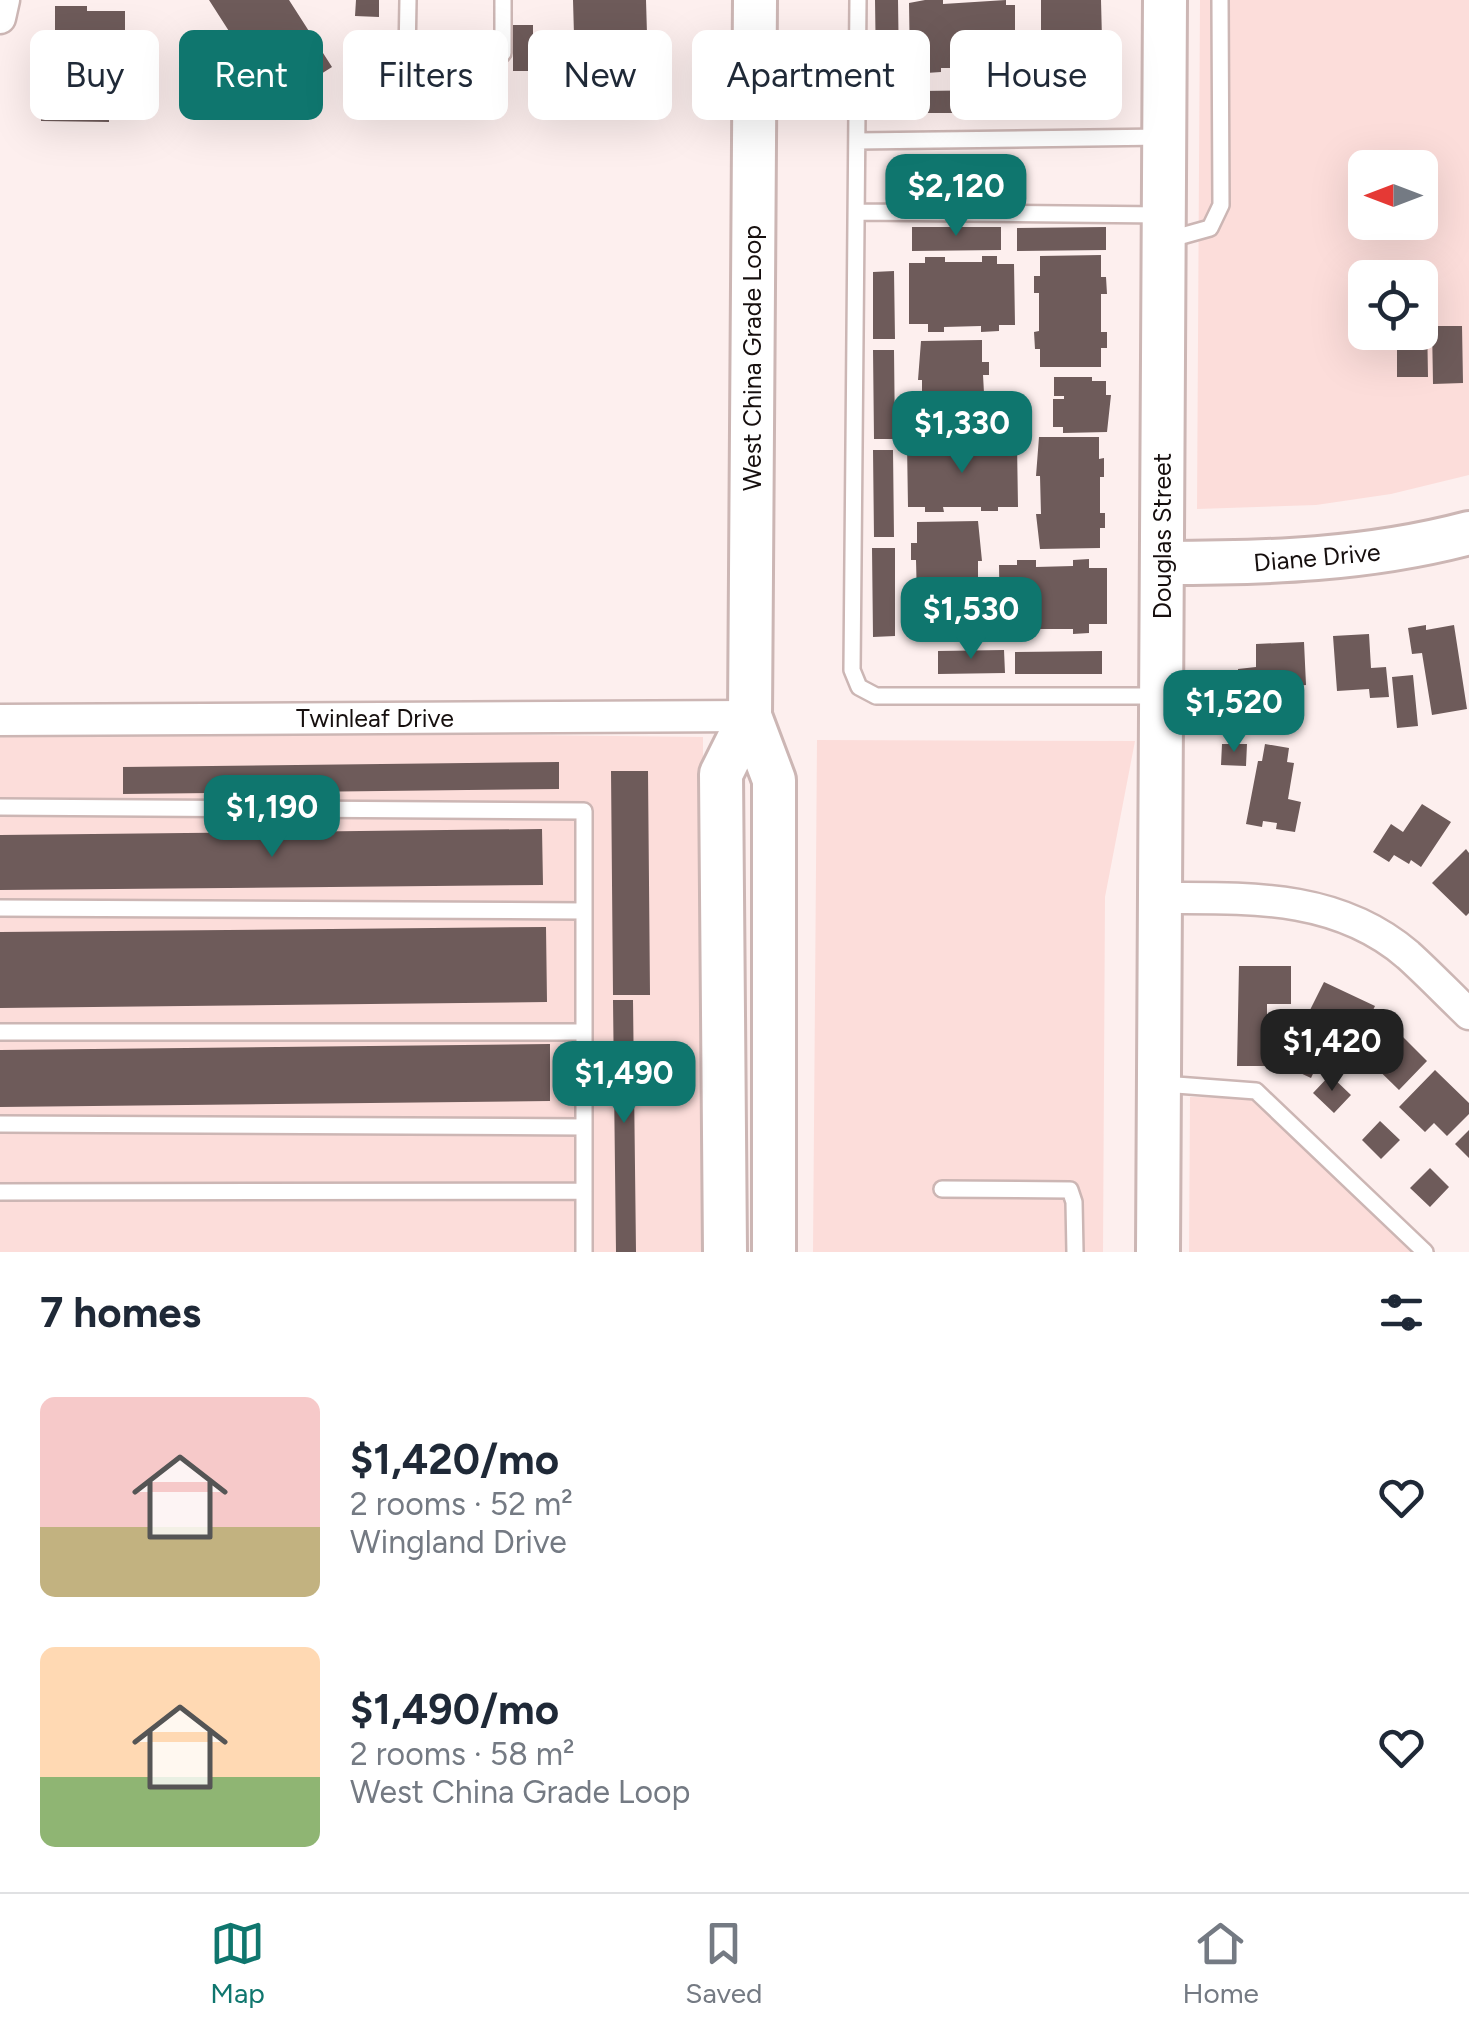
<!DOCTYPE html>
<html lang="en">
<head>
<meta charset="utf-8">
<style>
  body { margin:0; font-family:Figtree,sans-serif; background:#f6f6f7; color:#1f2937; height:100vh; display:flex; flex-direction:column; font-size:38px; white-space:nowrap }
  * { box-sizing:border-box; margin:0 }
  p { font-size:32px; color:#747a83 }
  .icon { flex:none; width:55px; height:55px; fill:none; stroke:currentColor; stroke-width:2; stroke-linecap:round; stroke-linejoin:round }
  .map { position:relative; height:1252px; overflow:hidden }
  .sheet { display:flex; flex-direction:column; background:#fff; flex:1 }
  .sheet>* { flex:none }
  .hud { position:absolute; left:30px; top:30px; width:1410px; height:90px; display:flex; gap:20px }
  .needle { width:65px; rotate:270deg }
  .fabs { position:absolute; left:1348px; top:150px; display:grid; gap:20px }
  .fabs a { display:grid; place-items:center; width:90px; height:90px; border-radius:15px; background:#fff; box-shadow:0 10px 40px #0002; font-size:50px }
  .price { position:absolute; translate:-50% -85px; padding:0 22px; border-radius:20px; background:#0f766e; color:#fff; font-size:32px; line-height:65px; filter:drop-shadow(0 2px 5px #0008) }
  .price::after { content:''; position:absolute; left:50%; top:60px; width:30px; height:22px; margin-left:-15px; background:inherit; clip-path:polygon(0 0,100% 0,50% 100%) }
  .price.current { background:#222; color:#fff }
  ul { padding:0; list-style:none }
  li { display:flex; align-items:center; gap:30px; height:250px; padding:0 40px }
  li span { display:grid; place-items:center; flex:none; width:280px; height:200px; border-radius:15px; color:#555 }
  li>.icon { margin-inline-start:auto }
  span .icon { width:120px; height:120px; fill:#fffc; stroke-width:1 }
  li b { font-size:42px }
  h2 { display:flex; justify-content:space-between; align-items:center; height:120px; padding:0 40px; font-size:42px }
  .chip { padding:0 35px; border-radius:15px; background:#fff; box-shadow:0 10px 40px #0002; font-size:35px; line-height:90px }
  .chip.current { background:#0f766e; color:#fff }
  .dock { display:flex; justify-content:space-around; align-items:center; height:140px; border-top:2px solid #e0e1e3; background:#fff; font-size:28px; color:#747a83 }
  .dock a { display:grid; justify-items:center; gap:5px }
  .dock .current { color:#0f766e }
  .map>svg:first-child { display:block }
</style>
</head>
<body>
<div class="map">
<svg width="1469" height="1252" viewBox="0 0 1469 1252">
  <rect width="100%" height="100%" fill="#fdefee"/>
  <path fill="#fcddda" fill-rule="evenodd" d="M 1200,0 L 1469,0 L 1469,475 L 1391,494 L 1316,505 L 1197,509 ZM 1365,168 L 1420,168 L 1420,222 L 1365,222 ZM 1365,278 L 1420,278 L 1420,332 L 1365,332 Z
    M 0,729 L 703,737 L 704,1252 L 0,1252 Z
    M 817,740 L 1135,741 L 1105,897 L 1103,1252 L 813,1252 Z
    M 1190,1097 L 1259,1098 L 1426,1252 L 1189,1252 Z"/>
  <path fill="#6e5b5a" d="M 209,0 L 289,0 L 332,67 L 275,103 Z
    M 356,0 L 379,0 L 379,17 L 355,16 Z
    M 573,0 L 646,0 L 649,102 L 576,105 Z
    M 875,0 L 898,0 L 899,70 L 876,70 Z
    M 925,0 L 943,0 L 943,4 L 1006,0 L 1006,5 L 1015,5 L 1015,67 L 999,67 L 999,72 L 980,72 L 980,68 L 941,68 L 941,72 L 926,73 L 925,67 L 910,68 L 909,3 Z
    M 1041,0 L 1101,0 L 1102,40 L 1108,40 L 1109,58 L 1102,58 L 1102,75 L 1042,76 L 1041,56 L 1036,56 L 1036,39 L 1041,39 Z
    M 55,6 L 87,6 L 87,11 L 125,11 L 125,59 L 85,60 L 85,43 L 55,44 Z
    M 513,25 L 533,25 L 533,71 L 513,71 Z
    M 354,35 L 378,35 L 378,75 L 355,75 Z
    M 108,69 L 109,122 L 41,121 L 41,88 L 63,88 L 62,70 Z
    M 389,85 L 435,85 L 435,109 L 389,109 Z
    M 1006,90 L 1006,113 L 919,113 L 918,91 Z
    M 1106,91 L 1106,114 L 1017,115 L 1017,93 Z
    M 912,227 L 1001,227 L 1001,250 L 912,251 Z
    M 1106,227 L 1106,250 L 1017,251 L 1017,228 Z
    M 1101,255 L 1101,277 L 1106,277 L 1107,294 L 1101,294 L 1101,332 L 1107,332 L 1107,348 L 1101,348 L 1101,367 L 1040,367 L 1040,349 L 1035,349 L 1034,332 L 1039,331 L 1039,293 L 1034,293 L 1034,276 L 1040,276 L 1040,256 Z
    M 982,256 L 997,256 L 997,264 L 1014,264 L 1015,325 L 999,325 L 999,331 L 981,332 L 981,326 L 944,327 L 944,332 L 928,332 L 928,324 L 909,324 L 909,263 L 925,263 L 925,257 L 945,257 L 945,262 L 982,262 Z
    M 894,271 L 895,339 L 873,339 L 873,272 Z
    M 1420,319 L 1427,319 L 1428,377 L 1397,377 L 1397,332 L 1420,332 Z
    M 1432,326 L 1462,326 L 1463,383 L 1433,384 Z
    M 982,340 L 982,362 L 989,362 L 989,375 L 983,375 L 984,393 L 989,393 L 989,409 L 984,409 L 984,426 L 923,427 L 918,392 L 922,392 L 922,380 L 918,380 L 921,341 Z
    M 873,350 L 894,350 L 895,439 L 874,439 Z
    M 1054,377 L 1092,377 L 1092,381 L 1106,381 L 1106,395 L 1111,395 L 1107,432 L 1063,433 L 1063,427 L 1053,427 L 1053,399 L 1064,399 L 1064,396 L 1054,396 Z
    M 1039,437 L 1099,437 L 1099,459 L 1104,458 L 1104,477 L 1100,477 L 1100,513 L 1105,513 L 1105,528 L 1100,528 L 1100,548 L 1040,549 L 1036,514 L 1041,514 L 1040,476 L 1036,476 Z
    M 942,440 L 942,446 L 982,446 L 982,440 L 1017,444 L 1018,507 L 998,507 L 998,511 L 981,511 L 981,507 L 943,507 L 944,512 L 925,512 L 925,507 L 908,507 L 907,444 Z
    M 873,450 L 893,450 L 894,537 L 874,537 Z
    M 978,521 L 982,561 L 978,561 L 978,597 L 982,597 L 978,636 L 917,636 L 917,617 L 912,617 L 911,599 L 917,599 L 916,560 L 911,560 L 911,543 L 917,543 L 917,522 Z
    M 872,548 L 895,548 L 895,636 L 873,637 Z
    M 1089,559 L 1089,568 L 1107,568 L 1107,624 L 1089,624 L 1089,633 L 1073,634 L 1073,629 L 1035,629 L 1035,634 L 1018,634 L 1018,628 L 1000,628 L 999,565 L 1017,565 L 1017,560 L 1036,560 L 1036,567 L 1073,566 L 1073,560 Z
    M 1426,625 L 1426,630 L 1454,625 L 1467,709 L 1432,715 L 1422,653 L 1412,654 L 1408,628 Z
    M 1369,634 L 1371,668 L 1386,667 L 1389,697 L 1370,698 L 1369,689 L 1337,691 L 1333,636 Z
    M 1304,642 L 1306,685 L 1297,686 L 1297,698 L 1239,701 L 1238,669 L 1256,667 L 1256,644 Z
    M 1004,650 L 1005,673 L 938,674 L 938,651 Z
    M 1102,651 L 1102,674 L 1015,674 L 1015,652 Z
    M 1413,675 L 1418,726 L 1397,728 L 1392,677 Z
    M 1222,744 L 1247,744 L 1246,766 L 1221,765 Z
    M 1265,744 L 1289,748 L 1287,762 L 1294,763 L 1288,799 L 1301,802 L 1295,832 L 1276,829 L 1277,823 L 1263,821 L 1262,827 L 1246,824 L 1258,761 L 1262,761 Z
    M 559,762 L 559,789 L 123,794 L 123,767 Z
    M 611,771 L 648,771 L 650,995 L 613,995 Z
    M 1422,804 L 1451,822 L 1421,867 L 1411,860 L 1409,864 L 1394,855 L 1389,862 L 1373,852 L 1391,824 L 1403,832 Z
    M 542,829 L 543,885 L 0,890 L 0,835 Z
    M 1466,849 L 1469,853 L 1469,913 L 1466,916 L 1432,883 Z
    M 546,927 L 547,1002 L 0,1008 L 0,932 Z
    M 1239,966 L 1291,966 L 1291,1004 L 1267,1004 L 1267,1066 L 1237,1066 Z
    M 1324,982 L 1375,1006 L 1358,1041 L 1307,1016 Z
    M 613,1000 L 633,1000 L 636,1252 L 616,1252 Z
    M 1385,1025 L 1395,1035 L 1398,1032 L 1427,1061 L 1399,1090 L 1359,1051 Z
    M 1292,1040 L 1322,1055 L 1311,1078 L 1281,1064 Z
    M 550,1044 L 550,1101 L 0,1107 L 0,1050 Z
    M 1435,1070 L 1469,1103 L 1469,1114 L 1447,1136 L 1434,1123 L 1425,1132 L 1399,1107 Z
    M 1330,1075 L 1351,1095 L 1334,1113 L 1313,1093 Z
    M 1380,1121 L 1400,1140 L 1381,1159 L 1362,1140 Z
    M 1469,1130 L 1469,1158 L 1455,1144 Z
    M 1430,1168 L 1449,1187 L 1430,1207 L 1410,1188 Z"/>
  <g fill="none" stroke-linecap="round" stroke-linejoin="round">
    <defs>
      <path id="lane" d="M 408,0 L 407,57 C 427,76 465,66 491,65 L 503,53 L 503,0
        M 858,0 L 852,670 L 859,687 L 876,696 L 1159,696
        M 857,141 L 1163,137
        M 857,212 L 1163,215
        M 1167,240 L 1210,228 L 1221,205 L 1220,0
        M 0,807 L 584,811 L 584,1252
        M 0,908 L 584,911
        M 0,1032 L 584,1032
        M 1163,1084 L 1256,1091 L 1425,1252
        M 0,1124 L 584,1127
        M 942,1189 L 1070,1190 L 1074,1202 L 1075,1252
        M 0,1192 L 584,1191"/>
      <path id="street" d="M 0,18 L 4,0
        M 0,720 L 750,716
        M 1160,898 C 1248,898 1337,894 1408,955 C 1429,974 1449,995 1469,1014"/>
      <path id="secondary" d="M 755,0 L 750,716 L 774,780 L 774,1252
        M 1162,563 C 1267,563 1367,560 1469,533
        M 725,1252 L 721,774 L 750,716
        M 1158,1252 L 1165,0"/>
    </defs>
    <use href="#lane" stroke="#ccb6b4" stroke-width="20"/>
    <use href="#street" stroke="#ccb6b4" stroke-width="35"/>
    <use href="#secondary" stroke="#ccb6b4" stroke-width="48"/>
    <use href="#lane" stroke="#fff" stroke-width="15"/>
    <use href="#street" stroke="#fff" stroke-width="30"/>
    <use href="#secondary" stroke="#fff" stroke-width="42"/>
  </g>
  <g text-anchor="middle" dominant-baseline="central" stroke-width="10" stroke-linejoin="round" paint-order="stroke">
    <g font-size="25" fill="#160f0e" stroke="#fff">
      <text transform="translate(752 358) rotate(-90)">West China Grade Loop</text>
      <text transform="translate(1162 536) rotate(-90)">Douglas Street</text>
      <text transform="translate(1317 557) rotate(-5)">Diane Drive</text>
      <text x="375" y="718">Twinleaf Drive</text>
    </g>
  </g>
</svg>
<div class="fabs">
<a><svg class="needle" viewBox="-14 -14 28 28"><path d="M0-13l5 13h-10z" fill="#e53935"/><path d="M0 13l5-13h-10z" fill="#747a83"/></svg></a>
<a><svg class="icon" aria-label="locate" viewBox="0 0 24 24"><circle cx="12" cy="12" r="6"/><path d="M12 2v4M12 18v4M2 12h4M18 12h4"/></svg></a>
</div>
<b class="price" style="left:956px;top:239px">$2,120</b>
<b class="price" style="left:962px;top:476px">$1,330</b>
<b class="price" style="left:971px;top:662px">$1,530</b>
<b class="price" style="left:1234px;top:755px">$1,520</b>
<b class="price" style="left:272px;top:860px">$1,190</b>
<b class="price current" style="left:1332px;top:1094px">$1,420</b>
<b class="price" style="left:624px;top:1126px">$1,490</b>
<div class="hud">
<a class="chip">Buy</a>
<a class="chip current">Rent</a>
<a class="chip">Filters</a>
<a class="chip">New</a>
<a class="chip">Apartment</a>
<a class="chip">House</a>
</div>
</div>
<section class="sheet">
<h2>7 homes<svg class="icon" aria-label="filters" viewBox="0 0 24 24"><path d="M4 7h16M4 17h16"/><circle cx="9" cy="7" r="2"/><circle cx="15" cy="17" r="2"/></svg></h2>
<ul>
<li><span style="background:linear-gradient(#f6c9c9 65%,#c2b280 0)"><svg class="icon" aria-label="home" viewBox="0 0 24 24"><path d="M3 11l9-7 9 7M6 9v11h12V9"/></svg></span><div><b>$1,420/mo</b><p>2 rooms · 52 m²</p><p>Wingland Drive</p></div><svg class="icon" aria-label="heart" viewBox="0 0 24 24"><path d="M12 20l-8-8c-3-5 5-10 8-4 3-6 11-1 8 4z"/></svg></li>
<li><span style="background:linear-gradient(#ffd9b3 65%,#8fb573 0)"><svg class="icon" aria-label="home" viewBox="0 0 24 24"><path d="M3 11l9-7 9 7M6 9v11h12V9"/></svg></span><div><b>$1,490/mo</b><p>2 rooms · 58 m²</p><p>West China Grade Loop</p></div><svg class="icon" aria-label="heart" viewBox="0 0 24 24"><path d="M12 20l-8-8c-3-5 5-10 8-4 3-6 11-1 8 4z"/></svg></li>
</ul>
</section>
<nav class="dock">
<a class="current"><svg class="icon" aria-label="map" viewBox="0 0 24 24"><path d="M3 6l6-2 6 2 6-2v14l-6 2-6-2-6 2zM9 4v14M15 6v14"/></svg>Map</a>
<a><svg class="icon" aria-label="saved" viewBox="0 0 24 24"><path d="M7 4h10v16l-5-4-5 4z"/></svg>Saved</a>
<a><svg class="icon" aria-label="home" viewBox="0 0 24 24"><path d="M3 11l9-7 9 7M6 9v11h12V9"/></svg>Home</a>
</nav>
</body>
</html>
